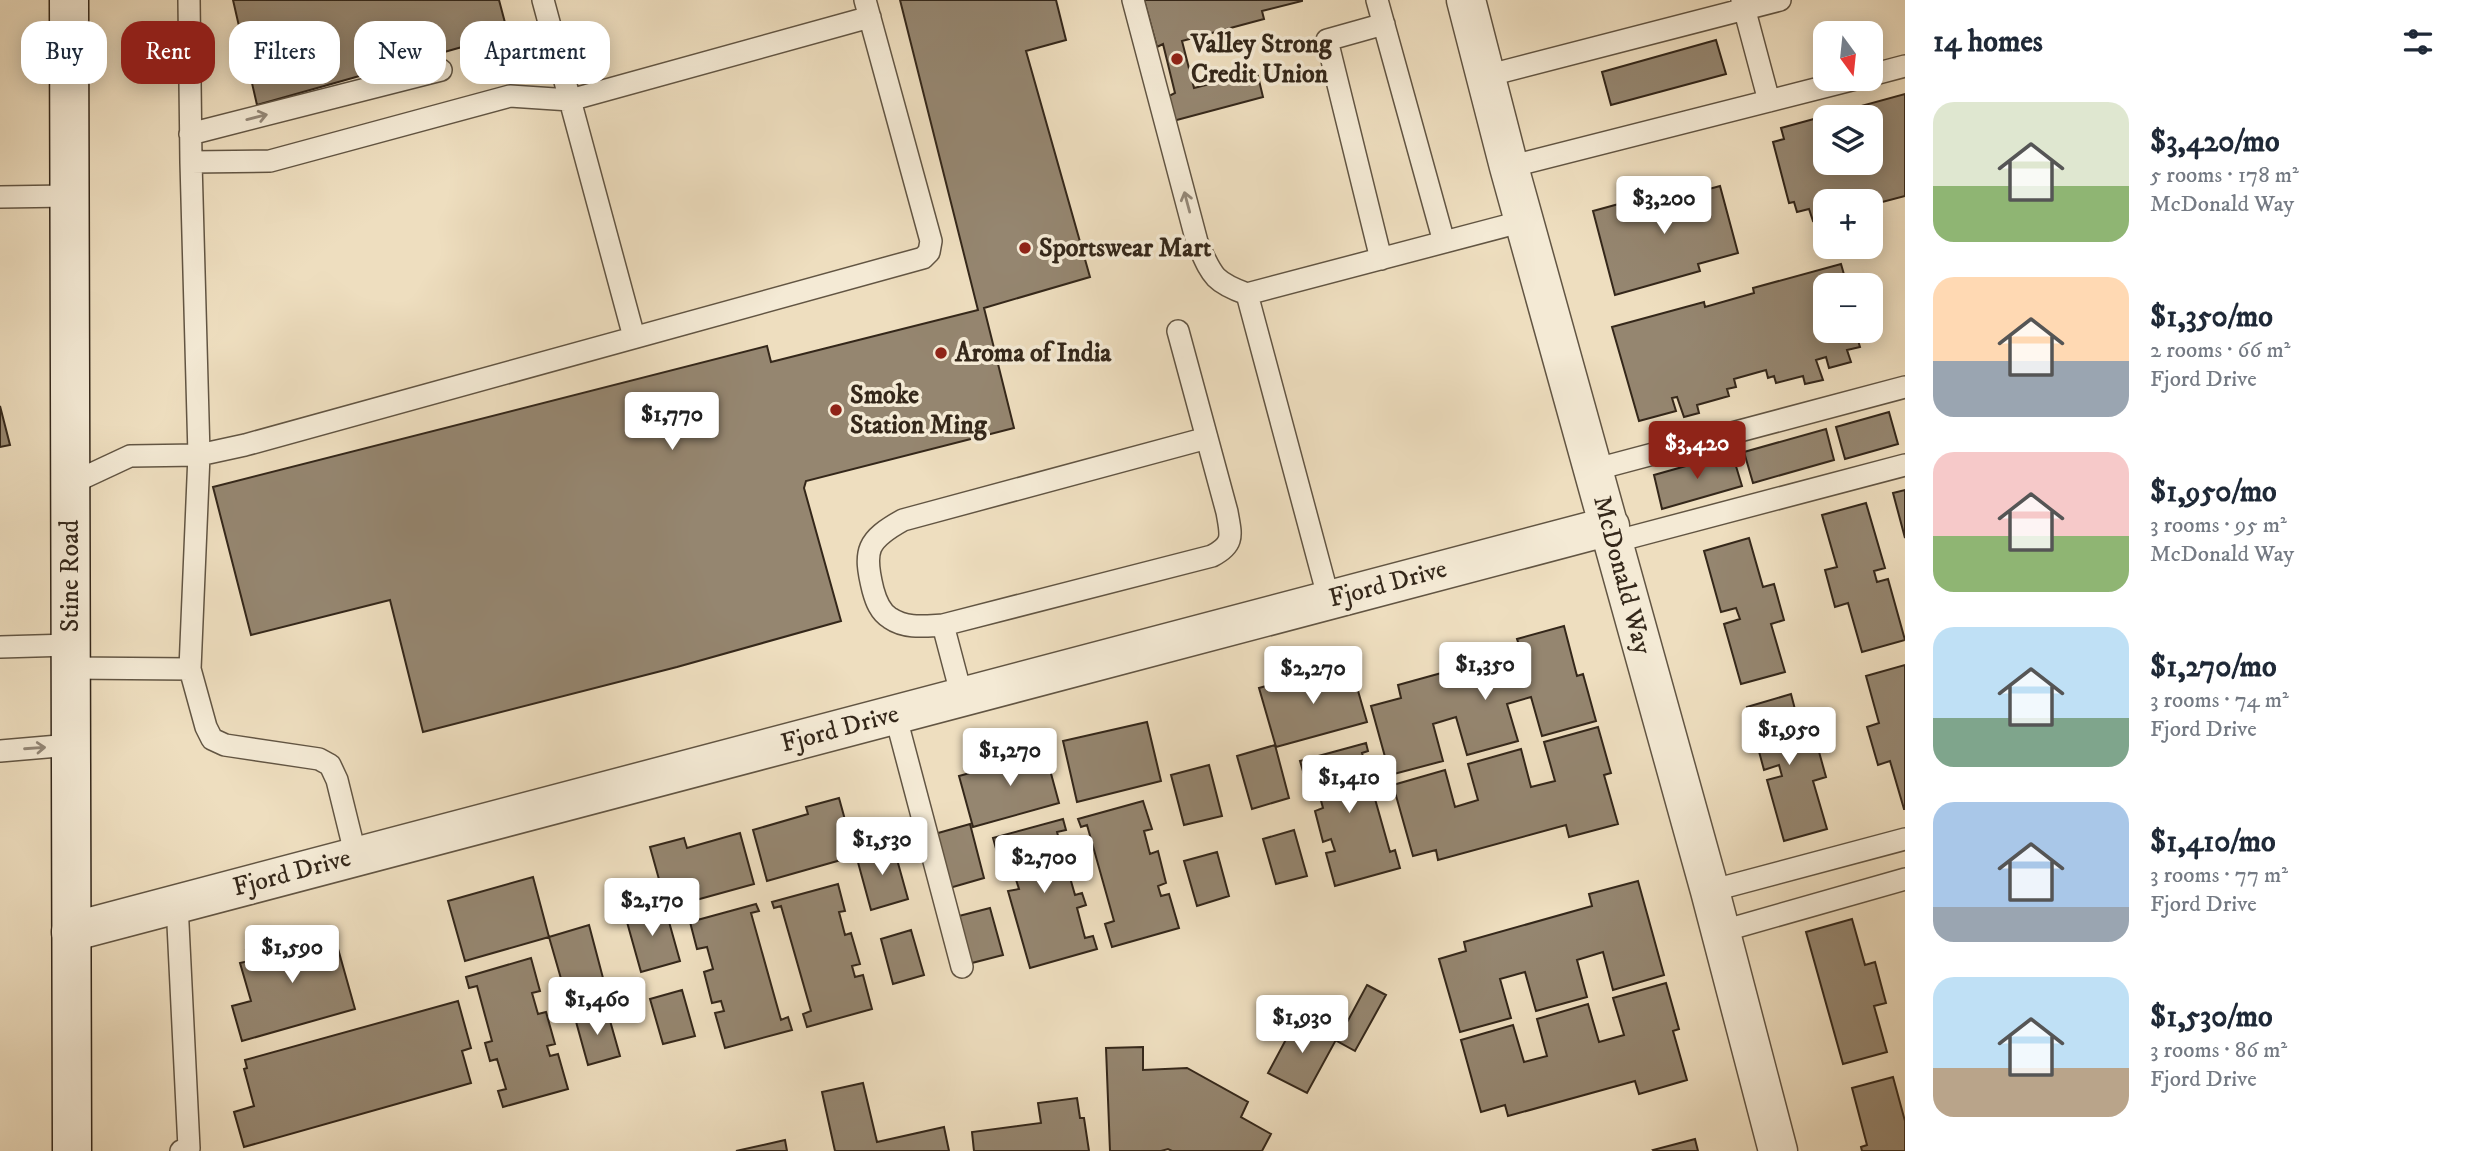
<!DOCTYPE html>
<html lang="en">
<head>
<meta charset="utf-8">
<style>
  body { margin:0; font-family:"IM FELL DW Pica",serif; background:#f6f6f7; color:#1f2937; height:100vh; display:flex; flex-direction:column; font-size:26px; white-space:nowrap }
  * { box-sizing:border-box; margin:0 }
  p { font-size:23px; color:#747a83 }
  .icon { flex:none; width:38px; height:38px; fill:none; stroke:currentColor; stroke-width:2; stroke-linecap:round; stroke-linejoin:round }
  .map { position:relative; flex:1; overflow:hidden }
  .sheet { display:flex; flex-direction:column; background:#fff; width:560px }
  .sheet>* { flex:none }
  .hud { position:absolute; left:21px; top:21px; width:665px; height:63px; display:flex; gap:14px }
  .needle { width:46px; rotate:165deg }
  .tools { position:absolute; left:1813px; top:21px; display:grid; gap:14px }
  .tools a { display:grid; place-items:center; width:70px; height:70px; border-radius:14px; background:#fff; box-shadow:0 4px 18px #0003; font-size:35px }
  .price { position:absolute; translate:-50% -60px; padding:0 16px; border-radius:7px; background:#fff; color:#222; font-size:23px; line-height:46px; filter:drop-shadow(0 2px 4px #0008) }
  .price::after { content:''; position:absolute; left:50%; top:42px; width:21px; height:16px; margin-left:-10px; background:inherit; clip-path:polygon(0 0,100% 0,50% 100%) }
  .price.active { background:#8f2418; color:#fff }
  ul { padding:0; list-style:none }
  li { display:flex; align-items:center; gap:21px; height:175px; padding:0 28px }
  li span { display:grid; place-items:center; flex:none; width:196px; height:140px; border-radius:21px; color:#555 }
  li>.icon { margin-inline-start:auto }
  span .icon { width:84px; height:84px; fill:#fffc; stroke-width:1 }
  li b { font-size:30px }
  h2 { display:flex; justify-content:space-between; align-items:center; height:84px; padding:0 28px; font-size:30px }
  .chip { padding:0 24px; border-radius:21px; background:#fff; box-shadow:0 4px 18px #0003; font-size:24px; line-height:63px }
  .chip.active { background:#8f2418; color:#fff }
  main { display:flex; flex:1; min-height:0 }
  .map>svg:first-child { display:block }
</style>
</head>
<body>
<main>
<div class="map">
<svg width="1905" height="1151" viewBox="0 0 1905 1151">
  <rect width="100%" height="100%" fill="#eedebf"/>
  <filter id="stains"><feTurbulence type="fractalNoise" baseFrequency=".00286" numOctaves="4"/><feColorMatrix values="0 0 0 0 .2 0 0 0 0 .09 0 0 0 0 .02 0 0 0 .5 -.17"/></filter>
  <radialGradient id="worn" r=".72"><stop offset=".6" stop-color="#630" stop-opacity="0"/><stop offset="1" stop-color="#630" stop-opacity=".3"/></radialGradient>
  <path fill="#958670" stroke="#34271a" stroke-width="2" fill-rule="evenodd" d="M 233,0 L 499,0 L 508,34 L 257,105 Z
    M 900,0 L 1056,0 L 1066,40 L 1026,51 L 1090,277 L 984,308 L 1014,428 L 806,481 L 804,488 L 841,621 L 677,667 L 423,732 L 390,600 L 251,635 L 213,487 L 767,346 L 771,362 L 978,310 Z
    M 1144,0 L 1302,0 L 1302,1 L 1262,11 L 1264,19 L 1182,41 L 1194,88 L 1257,72 L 1263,97 L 1173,121 L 1167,97 L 1175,93 L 1163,44 L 1157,47 Z
    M 1716,40 L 1726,74 L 1611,105 L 1602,72 Z
    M 1905,94 L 1905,196 L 1871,205 L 1871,201 L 1825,201 L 1825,218 L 1813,221 L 1809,209 L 1797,212 L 1794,202 L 1789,203 L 1773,142 L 1784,139 L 1781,128 ZM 1825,117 L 1871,117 L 1871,163 L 1825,163 Z
    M 1707,180 L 1709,189 L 1720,186 L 1738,253 L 1698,264 L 1700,271 L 1615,295 L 1593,211 Z
    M 1841,264 L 1847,285 L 1825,285 L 1825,331 L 1860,331 L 1861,336 L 1857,337 L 1860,347 L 1847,350 L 1851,362 L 1829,368 L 1826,357 L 1816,360 L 1823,380 L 1805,384 L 1803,376 L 1776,383 L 1774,376 L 1768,378 L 1766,370 L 1734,379 L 1736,387 L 1727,389 L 1729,396 L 1697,405 L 1699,413 L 1684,417 L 1677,397 L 1672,398 L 1676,411 L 1639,421 L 1612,327 L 1704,302 L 1705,307 L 1754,293 L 1753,288 Z
    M 0,406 L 10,445 L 0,447 Z
    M 1889,412 L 1898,444 L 1845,459 L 1836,427 Z
    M 1826,429 L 1834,460 L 1753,483 L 1744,452 Z
    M 1732,453 L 1742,486 L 1662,509 L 1654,475 Z
    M 1905,490 L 1905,538 L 1893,493 Z
    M 1866,503 L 1885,568 L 1874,571 L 1877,582 L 1888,579 L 1905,640 L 1862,652 L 1848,603 L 1835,607 L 1825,570 L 1837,567 L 1822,515 Z
    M 1749,538 L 1763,587 L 1774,584 L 1784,620 L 1771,624 L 1785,672 L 1741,684 L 1724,624 L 1740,619 L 1736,608 L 1721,612 L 1704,551 Z
    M 1564,626 L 1577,676 L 1583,674 L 1596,721 L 1542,736 L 1531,697 L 1507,704 L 1518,741 L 1467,755 L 1456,717 L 1433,724 L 1443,761 L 1390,775 L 1371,706 L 1401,698 L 1398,685 L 1521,651 L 1517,639 Z
    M 1350,663 L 1367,722 L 1276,747 L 1259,688 L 1295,678 L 1298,686 L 1319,680 L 1317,672 Z
    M 1905,665 L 1905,809 L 1904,809 L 1890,761 L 1878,765 L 1867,727 L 1879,723 L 1866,676 Z
    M 1791,694 L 1804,744 L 1816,741 L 1826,777 L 1813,781 L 1827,829 L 1784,841 L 1767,780 L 1782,776 L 1779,765 L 1764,770 L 1747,707 Z
    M 1147,722 L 1161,781 L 1077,802 L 1063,741 Z
    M 1598,727 L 1611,773 L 1604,775 L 1618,824 L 1569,837 L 1566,825 L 1438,860 L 1436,850 L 1413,856 L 1393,785 L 1445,770 L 1455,807 L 1478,800 L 1468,764 L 1521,749 L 1531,787 L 1555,781 L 1544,742 Z
    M 1366,743 L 1368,751 L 1362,753 L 1390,852 L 1395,850 L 1400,868 L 1335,886 L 1326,853 L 1335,851 L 1331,839 L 1323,842 L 1315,811 L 1323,808 L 1317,786 L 1308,788 L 1300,761 Z
    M 1043,744 L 1059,803 L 973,827 L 959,776 L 1014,761 L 1012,753 Z
    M 1275,745 L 1289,798 L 1252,809 L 1237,756 Z
    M 1209,765 L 1222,816 L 1184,825 L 1171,775 Z
    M 839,798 L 855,856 L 767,881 L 753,830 L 808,814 L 806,807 Z
    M 1143,801 L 1152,829 L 1144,831 L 1150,854 L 1158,851 L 1166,883 L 1158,886 L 1161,896 L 1169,894 L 1179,928 L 1112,947 L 1105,924 L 1114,921 L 1087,825 L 1081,827 L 1078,819 Z
    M 1063,819 L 1066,830 L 1057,832 L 1075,895 L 1082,893 L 1086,905 L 1077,908 L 1085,938 L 1093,936 L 1097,949 L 1030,968 L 1008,891 L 1019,889 L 1012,867 L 1002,870 L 993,838 Z
    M 970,824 L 984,878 L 946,889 L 931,835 Z
    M 1294,830 L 1307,876 L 1276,884 L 1263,839 Z
    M 740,833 L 754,884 L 667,908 L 650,847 L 684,838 L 687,848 Z
    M 893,845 L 908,899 L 871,910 L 856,855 Z
    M 1217,852 L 1229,896 L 1197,906 L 1184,861 Z
    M 533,877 L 549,937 L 465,961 L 448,901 Z
    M 1638,881 L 1664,975 L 1613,990 L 1603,952 L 1577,960 L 1587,997 L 1536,1011 L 1525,972 L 1500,979 L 1511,1018 L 1460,1032 L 1439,959 L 1466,951 L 1464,942 L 1592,906 L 1589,894 Z
    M 838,884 L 845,911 L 839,912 L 845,935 L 851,933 L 860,964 L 852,966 L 855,977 L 863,975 L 872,1009 L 807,1027 L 803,1014 L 811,1011 L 781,906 L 774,908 L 772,902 Z
    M 664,904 L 680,961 L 641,972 L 625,915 Z
    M 756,904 L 759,911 L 751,913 L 781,1020 L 788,1017 L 792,1030 L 725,1048 L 715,1013 L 724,1011 L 721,1001 L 712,1003 L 704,972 L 713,969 L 707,947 L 697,949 L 690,922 Z
    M 990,908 L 1003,955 L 968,964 L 955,917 Z
    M 1852,919 L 1865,965 L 1875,962 L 1886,1003 L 1874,1006 L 1887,1052 L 1843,1064 L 1806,932 Z
    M 589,925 L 603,978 L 564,989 L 549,937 Z
    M 323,928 L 327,941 L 335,938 L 355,1009 L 242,1041 L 232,1006 L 251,1001 L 240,963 L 249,961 L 246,950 Z
    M 911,930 L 924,975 L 893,984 L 881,939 Z
    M 531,958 L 540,991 L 532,993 L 538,1014 L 546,1012 L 555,1044 L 547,1046 L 550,1056 L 558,1054 L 568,1089 L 503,1107 L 498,1091 L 506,1089 L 497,1059 L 490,1061 L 485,1043 L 492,1041 L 477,986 L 469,988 L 466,977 Z
    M 1666,983 L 1679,1029 L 1673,1031 L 1687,1080 L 1639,1094 L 1635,1081 L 1508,1116 L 1505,1105 L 1481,1112 L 1461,1040 L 1513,1025 L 1524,1062 L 1547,1056 L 1537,1019 L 1588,1004 L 1599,1042 L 1624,1035 L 1613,998 Z
    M 1367,985 L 1386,995 L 1355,1051 L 1337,1041 Z
    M 682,990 L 695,1036 L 663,1044 L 650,999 Z
    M 458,1001 L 471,1048 L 462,1051 L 471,1083 L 244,1147 L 234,1112 L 254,1106 L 244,1069 L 247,1068 L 245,1060 Z
    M 607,1010 L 620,1056 L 588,1065 L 575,1018 Z
    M 1298,1017 L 1337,1038 L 1307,1093 L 1268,1073 Z
    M 1143,1047 L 1143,1070 L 1187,1068 L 1248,1102 L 1241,1117 L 1271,1134 L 1262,1151 L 1172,1151 L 1168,1149 L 1161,1151 L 1110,1151 L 1106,1048 Z
    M 1893,1077 L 1905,1121 L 1905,1151 L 1862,1151 L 1861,1147 L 1867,1145 L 1852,1088 Z
    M 863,1083 L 877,1142 L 944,1127 L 949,1151 L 835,1151 L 822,1092 Z
    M 1077,1098 L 1080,1118 L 1084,1118 L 1089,1151 L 974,1151 L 972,1132 L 1041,1123 L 1038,1103 Z
    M 1695,1139 L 1698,1151 L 1654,1151 L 1653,1150 Z
    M 785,1140 L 787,1151 L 736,1151 Z"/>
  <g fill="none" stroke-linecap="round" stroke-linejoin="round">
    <defs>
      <path id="lane" d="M 189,0 L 191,162 L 199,455 L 190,669 L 206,727 L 212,739 L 225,745 L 319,759 L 330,765 L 337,780 L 356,857
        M 543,0 L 634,337
        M 1133,0 L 1197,242 C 1212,275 1212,281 1247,294
        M 1377,0 L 1444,242
        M 1742,0 L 1769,101
        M 486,58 L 554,40
        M 1871,75 L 1905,66
        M 1486,76 L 1780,0
        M 190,134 L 441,70
        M 191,162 L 270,161 L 510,96 L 570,100 L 870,17
        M 1509,167 L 1855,79
        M 0,197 L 69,196
        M 1381,259 L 1327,40 L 1384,24
        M 1593,470 L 1905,387
        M 70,484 L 130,456 L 199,455 L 245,445 L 923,258 L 929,252 L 931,241 L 865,0
        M 1613,542 L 1905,465
        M 1329,600 L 1247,294 L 1524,221
        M 943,625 C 925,626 906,629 890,618 C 880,612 876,601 873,590 C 863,550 867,540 903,520 L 1207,438
        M 0,647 L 70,645
        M 70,668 L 190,669
        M 962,697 L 943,625 L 1212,556 C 1235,544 1231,535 1227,512 L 1178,331
        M 895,714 L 962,967
        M 0,751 L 70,745
        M 1710,891 L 1905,839
        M 177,904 L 189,1148 L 181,1151
        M 1719,932 L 1905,879"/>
      <path id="street" d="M 1466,0 L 1509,167 L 1710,891 L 1778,1151
        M 71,932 L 1610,526"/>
      <path id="secondary" d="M 69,0 L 72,1151"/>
    </defs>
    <use href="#lane" stroke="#625543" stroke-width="24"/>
    <use href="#street" stroke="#625543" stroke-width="41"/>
    <use href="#secondary" stroke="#34271a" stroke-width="41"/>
    <use href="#lane" stroke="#f4ead5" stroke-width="21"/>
    <use href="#street" stroke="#f4ead5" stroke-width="38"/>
    <use href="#secondary" stroke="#f4ead5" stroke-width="38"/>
  </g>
  <defs><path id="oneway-shaft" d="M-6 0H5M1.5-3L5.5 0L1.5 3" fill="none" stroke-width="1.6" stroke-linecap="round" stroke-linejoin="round" transform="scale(1.75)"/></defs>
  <g stroke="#948878">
    <use href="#oneway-shaft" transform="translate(257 117) rotate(-14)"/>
    <use href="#oneway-shaft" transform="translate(1187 202) rotate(-105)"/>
    <use href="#oneway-shaft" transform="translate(35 748) rotate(-4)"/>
  </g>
  <g fill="#8f2418" stroke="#f4ead5" stroke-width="2.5">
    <circle cx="1177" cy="59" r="7"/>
    <circle cx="1025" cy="248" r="7"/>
    <circle cx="941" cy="353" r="7"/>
    <circle cx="836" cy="410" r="7"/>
  </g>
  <g text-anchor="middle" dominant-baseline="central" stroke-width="7" stroke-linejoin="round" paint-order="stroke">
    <g font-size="26" font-weight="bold" fill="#34271a" stroke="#f4ead5" text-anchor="start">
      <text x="1191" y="44">Valley Strong<tspan x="1191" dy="30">Credit Union</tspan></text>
      <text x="1039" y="248">Sportswear Mart</text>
      <text x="955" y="353">Aroma of India</text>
      <text x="850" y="395">Smoke<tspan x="850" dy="30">Station Ming</tspan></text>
    </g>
    <g font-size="26" fill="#34271a" stroke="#f4ead5">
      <text transform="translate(1622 575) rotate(75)">McDonald Way</text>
      <text transform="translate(70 576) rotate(-90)">Stine Road</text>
      <text transform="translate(1388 584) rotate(-15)">Fjord Drive</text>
      <text transform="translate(840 729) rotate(-15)">Fjord Drive</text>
      <text transform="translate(292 873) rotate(-15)">Fjord Drive</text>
    </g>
  </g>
  <rect width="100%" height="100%" filter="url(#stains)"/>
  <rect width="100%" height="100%" fill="url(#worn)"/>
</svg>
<div class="tools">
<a><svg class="needle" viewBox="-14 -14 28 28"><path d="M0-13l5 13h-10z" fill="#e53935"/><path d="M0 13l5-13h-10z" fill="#747a83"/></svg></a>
<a><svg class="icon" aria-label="layers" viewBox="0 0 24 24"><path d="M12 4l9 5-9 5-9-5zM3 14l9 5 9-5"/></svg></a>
<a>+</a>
<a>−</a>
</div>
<b class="price" style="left:1664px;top:236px">$3,200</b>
<b class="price" style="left:672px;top:452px">$1,770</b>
<b class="price active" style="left:1697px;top:481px">$3,420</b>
<b class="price" style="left:1485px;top:702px">$1,350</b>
<b class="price" style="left:1313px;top:706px">$2,270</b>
<b class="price" style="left:1789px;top:767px">$1,950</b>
<b class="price" style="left:1010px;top:788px">$1,270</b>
<b class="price" style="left:1349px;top:815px">$1,410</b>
<b class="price" style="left:882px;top:877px">$1,530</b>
<b class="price" style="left:1044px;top:895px">$2,700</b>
<b class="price" style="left:652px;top:938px">$2,170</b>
<b class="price" style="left:292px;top:985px">$1,590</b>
<b class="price" style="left:597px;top:1037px">$1,460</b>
<b class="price" style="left:1302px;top:1055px">$1,930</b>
<div class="hud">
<a class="chip">Buy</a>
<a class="chip active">Rent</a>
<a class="chip">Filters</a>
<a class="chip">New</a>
<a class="chip">Apartment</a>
</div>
</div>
<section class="sheet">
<h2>14 homes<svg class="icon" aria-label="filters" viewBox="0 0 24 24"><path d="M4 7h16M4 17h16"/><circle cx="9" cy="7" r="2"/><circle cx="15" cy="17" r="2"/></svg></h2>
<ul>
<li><span style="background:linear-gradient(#dfe7d0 60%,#8fb573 0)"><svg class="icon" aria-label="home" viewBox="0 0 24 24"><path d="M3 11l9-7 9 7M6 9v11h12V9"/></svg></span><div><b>$3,420/mo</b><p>5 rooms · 178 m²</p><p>McDonald Way</p></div></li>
<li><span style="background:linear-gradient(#ffd9b3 60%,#9aa5b1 0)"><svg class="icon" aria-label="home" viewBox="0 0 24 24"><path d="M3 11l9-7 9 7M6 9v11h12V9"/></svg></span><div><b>$1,350/mo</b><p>2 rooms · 66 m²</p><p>Fjord Drive</p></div></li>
<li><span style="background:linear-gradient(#f6c9c9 60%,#8fb573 0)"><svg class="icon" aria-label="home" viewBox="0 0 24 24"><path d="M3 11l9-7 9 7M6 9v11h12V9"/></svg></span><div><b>$1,950/mo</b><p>3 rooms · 95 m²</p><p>McDonald Way</p></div></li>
<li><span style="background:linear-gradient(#bfe0f5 65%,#7fa58c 0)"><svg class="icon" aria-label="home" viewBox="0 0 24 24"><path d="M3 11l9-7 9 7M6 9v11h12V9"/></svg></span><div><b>$1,270/mo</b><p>3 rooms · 74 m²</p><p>Fjord Drive</p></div></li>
<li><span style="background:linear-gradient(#a9c7e8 75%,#9aa5b1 0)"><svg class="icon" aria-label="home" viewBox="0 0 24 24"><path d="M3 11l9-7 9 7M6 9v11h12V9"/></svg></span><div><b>$1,410/mo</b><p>3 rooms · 77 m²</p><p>Fjord Drive</p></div></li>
<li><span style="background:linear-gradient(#bfe0f5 65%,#b9a48a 0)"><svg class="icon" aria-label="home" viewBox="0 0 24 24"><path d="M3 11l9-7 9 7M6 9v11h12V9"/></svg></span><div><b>$1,530/mo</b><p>3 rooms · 86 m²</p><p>Fjord Drive</p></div></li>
</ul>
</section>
</main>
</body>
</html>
